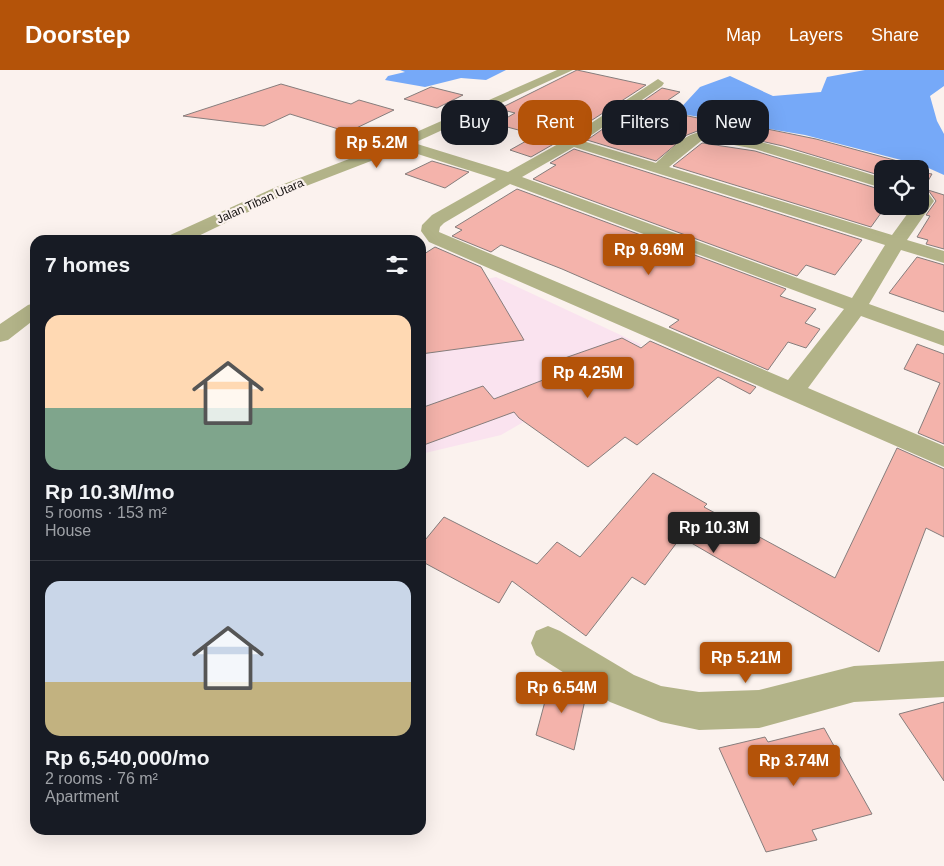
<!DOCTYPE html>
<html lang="en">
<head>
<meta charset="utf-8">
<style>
  body { margin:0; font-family:Arial,sans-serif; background:#20242c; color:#f1f3f6; height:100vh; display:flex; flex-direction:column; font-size:19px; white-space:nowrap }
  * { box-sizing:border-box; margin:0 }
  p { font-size:16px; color:#9ea1a6 }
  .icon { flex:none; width:28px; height:28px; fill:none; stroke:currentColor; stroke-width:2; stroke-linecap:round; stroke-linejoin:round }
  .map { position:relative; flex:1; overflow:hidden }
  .panel { position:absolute; left:30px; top:165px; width:396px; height:600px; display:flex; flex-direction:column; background:#171b24; border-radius:15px; box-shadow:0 5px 20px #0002 }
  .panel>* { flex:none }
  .top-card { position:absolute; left:441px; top:30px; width:428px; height:45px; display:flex; gap:10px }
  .buttons { position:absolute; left:874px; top:90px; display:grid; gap:10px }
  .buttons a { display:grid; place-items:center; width:55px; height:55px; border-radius:10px; background:#171b24; box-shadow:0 5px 20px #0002; font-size:25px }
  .price { position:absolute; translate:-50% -42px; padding:0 11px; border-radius:5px; background:#b45309; color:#fff; font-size:16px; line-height:32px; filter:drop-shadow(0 1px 2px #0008) }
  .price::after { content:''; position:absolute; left:50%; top:30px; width:15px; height:11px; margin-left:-8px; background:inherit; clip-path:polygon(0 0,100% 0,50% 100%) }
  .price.current { background:#222; color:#fff }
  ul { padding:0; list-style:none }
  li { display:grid; align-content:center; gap:10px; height:265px; padding:0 15px }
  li+li { border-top:1px solid #363941 }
  li span { display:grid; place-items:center; height:155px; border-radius:15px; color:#555 }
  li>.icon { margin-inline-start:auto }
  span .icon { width:90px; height:90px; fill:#fffc; stroke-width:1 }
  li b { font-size:21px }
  h2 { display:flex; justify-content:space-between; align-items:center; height:60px; padding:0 15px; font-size:21px }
  .pill { padding:0 18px; border-radius:15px; background:#171b24; box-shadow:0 5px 20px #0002; font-size:18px; line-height:45px }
  .pill.current { background:#b45309; color:#fff }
  header { display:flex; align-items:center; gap:30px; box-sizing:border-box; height:70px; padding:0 25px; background:#b45309; color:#fff }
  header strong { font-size:24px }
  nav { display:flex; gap:28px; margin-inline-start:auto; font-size:18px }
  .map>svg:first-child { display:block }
</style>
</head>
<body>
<header>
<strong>Doorstep</strong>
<nav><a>Map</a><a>Layers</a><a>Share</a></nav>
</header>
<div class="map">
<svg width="944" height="796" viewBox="0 0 944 796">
  <rect width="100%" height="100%" fill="#fbf2ee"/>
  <path fill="#fae3ef" d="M 496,207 L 642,275 L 578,320 L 501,365 L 421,384 L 421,223 Z"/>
  <path fill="#76a9f8" d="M 400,0 L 506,0 L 486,10 L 461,8 L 425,17 L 385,10 L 388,6 L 405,2 Z
    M 865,0 L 944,0 L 944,16 L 930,26 L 937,51 L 944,64 L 944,105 L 924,96 L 805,65 L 676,43 L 700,17 L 730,6 L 773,26 L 821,22 L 827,7 Z"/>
  <path fill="#f4b3ab" stroke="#867d7c" d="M 577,0 L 646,15 L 566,67 L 531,87 L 510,80 L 537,65 L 496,54 L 515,43 L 499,39 Z
    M 281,14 L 351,34 L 359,30 L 394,40 L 348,62 L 290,44 L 264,56 L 183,46 Z
    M 431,17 L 463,25 L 437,38 L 404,29 Z
    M 662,18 L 680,22 L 655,39 L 764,62 L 767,59 L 816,69 L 920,97 L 918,99 L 882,99 L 882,106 L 783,76 L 712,60 L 700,60 L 687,65 L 656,91 L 587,70 Z
    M 702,73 L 755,81 L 882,120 L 882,136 L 886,136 L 871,157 L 673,96 Z
    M 574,79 L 862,170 L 835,205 L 806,195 L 797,206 L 533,109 L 556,95 L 550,93 Z
    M 432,91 L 469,102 L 445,118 L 405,104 Z
    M 920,102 L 932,104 L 924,118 L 920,117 Z
    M 517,119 L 786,219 L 780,226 L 816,239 L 805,253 L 820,259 L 806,278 L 788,272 L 768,300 L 669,257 L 679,250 L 562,199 L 501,175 L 491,182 L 452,166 L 462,160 L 455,157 Z
    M 928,120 L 944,125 L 944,179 L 926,174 L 928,170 L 917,167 L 930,146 L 926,145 L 936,131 Z
    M 435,177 L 481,197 L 524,270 L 421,284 L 421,186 Z
    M 917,187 L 944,195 L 944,242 L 889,223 Z
    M 622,268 L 641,278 L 650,271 L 756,317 L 750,324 L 718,307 L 637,375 L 625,367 L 588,397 L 519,348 L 514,342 L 421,376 L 421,338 L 483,316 L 494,329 L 556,305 L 542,296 Z
    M 917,274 L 944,284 L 944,374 L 918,363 L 940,313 L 904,299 Z
    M 897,378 L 944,399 L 944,467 L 926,458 L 879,582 L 681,467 L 645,515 L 632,507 L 586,566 L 512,511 L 499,533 L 421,491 L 421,475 L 444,447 L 537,494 L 557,472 L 580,487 L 653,403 L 707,434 L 704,437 L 835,508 Z
    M 551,609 L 587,621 L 574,680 L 536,665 Z
    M 944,632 L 944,711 L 899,644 Z
    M 824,658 L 872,744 L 812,760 L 817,770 L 766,782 L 719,678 L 765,667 L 768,672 Z"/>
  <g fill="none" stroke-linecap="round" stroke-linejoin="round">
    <path fill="#b2b388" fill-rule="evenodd" d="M 557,0 L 573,0 L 414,73 L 508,102 L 567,69 L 658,9 L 664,13 L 662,16 L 583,71 L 656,93 C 668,82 683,65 700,62 C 715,59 734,66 749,69 C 794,80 838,94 882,108 L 882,118 L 755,79 L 713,71 L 701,71 L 669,97 L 892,165 L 913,136 L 920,136 L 920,119 L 926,120 L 934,131 L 907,170 L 944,181 L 944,193 L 901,180 L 869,234 L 944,261 L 944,276 L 861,246 L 808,318 L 944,376 L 944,397 L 429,172 L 421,161 L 422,155 L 432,145 L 496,109 L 402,79 L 288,123 L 190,170 L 166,170 L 168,166 L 276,117 L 396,71 ZM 574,77 L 885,175 L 852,228 L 522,107 ZM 510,114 L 844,239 L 788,310 L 439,162 L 440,157 L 444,153 Z
      M 35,233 L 35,249 L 8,270 L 0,272 L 0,254 L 28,235 Z
      M 548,556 L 560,561 L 634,605 L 661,616 L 699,622 L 759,620 L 854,596 L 944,591 L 944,627 L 854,632 L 759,658 L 699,660 L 661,652 L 610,632 L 536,585 L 531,573 L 536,561 Z"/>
  </g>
  <g text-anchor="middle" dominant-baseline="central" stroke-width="4.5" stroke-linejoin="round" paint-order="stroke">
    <g font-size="12" fill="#151211" stroke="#fbf2ee">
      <text transform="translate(260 131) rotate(-24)">Jalan Tiban Utara</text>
    </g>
  </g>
</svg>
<div class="buttons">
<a><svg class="icon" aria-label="locate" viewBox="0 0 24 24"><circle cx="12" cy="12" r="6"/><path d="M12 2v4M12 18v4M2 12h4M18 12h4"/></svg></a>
</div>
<b class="price" style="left:377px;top:99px">Rp 5.2M</b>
<b class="price" style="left:649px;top:206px">Rp 9.69M</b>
<b class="price" style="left:588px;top:329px">Rp 4.25M</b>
<b class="price current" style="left:714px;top:484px">Rp 10.3M</b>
<b class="price" style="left:746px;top:614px">Rp 5.21M</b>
<b class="price" style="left:562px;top:644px">Rp 6.54M</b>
<b class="price" style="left:794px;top:717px">Rp 3.74M</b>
<div class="top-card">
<a class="pill">Buy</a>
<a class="pill current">Rent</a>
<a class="pill">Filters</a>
<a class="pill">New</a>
</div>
<section class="panel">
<h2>7 homes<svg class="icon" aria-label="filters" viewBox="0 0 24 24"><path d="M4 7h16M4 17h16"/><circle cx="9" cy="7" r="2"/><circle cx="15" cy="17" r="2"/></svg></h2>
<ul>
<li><span style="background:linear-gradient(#ffd9b3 60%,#7fa58c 0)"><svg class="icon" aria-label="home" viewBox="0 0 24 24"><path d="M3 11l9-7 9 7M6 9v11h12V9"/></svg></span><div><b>Rp 10.3M/mo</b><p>5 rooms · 153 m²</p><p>House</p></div></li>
<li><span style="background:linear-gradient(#c9d6e8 65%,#c2b280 0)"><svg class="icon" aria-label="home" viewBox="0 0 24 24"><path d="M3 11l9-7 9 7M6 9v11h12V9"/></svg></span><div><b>Rp 6,540,000/mo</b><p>2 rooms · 76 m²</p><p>Apartment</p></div></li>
</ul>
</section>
</div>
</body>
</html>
